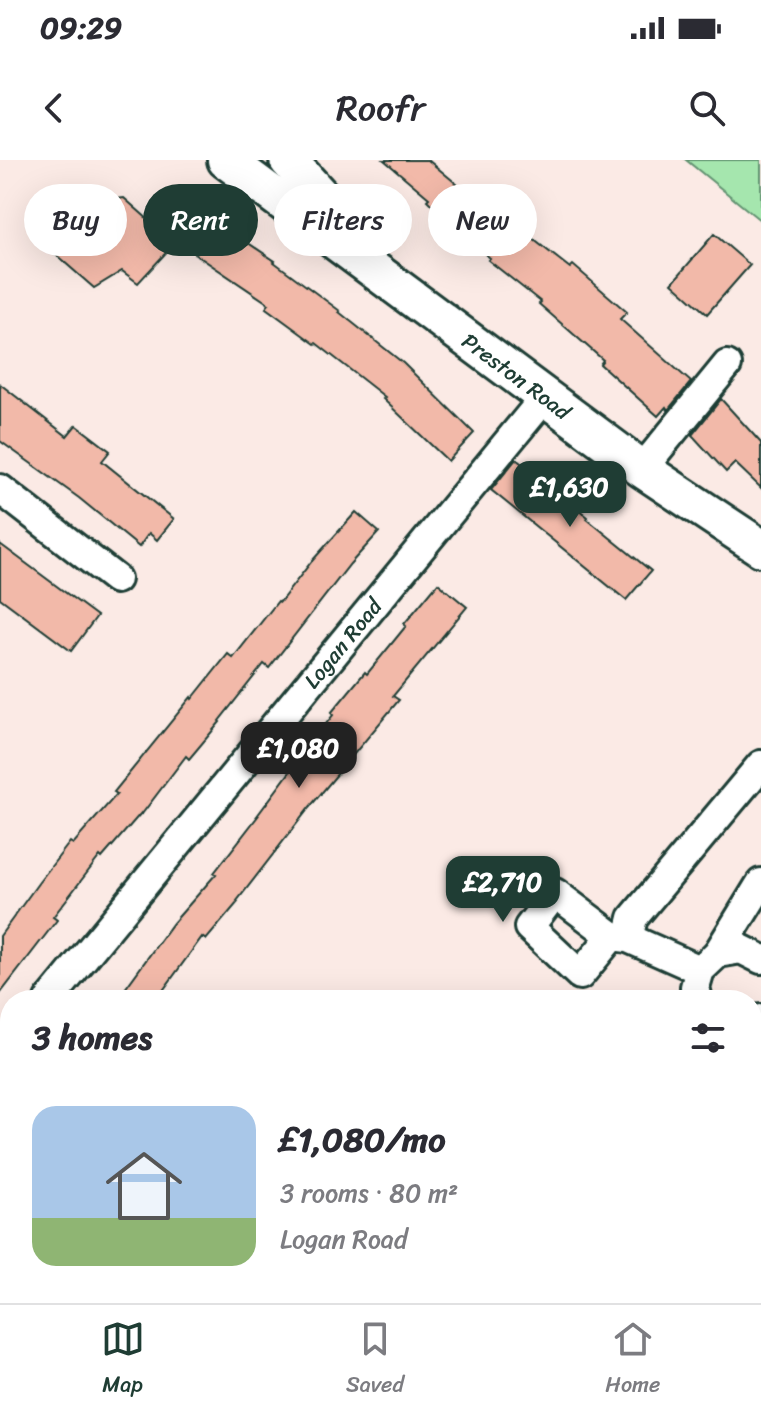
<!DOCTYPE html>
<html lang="en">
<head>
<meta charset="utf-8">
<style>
  body { margin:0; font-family:Sriracha,sans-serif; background:#f2f2f3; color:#2b2b33; height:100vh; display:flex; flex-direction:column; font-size:30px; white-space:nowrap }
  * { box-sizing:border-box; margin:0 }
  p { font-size:26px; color:#7c7c81 }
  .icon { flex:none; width:44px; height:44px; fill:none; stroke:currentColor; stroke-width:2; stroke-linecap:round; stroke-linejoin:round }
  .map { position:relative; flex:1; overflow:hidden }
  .side { position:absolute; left:0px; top:830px; width:762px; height:314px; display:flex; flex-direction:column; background:#fff; border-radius:32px 32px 0 0; box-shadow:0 8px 32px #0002 }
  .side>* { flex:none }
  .hud { position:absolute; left:24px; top:24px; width:714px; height:72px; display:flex; gap:16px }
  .price { position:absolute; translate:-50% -68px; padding:0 18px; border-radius:16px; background:#1f3d34; color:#fff; font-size:26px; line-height:52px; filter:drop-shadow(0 2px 4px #0008) }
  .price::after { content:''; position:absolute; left:50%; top:48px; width:24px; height:18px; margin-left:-12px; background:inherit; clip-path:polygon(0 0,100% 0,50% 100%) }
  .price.active { background:#222; color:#fff }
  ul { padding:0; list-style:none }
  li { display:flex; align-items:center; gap:24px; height:200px; padding:0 32px }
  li+li { border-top:2px solid #e1e1e2 }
  li span { display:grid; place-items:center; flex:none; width:224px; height:160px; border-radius:24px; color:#555 }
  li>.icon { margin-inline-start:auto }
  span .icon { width:96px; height:96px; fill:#fffc; stroke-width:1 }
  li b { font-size:34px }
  h2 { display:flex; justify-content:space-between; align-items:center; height:96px; padding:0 32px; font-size:34px }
  .pill { padding:0 28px; border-radius:36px; background:#fff; box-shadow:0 8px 32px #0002; font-size:28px; line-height:72px }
  .pill.active { background:#1f3d34; color:#fff }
  .status { display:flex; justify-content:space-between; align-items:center; height:56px; padding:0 40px; background:#fff; direction:ltr }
  .status svg { height:22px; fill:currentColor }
  header { display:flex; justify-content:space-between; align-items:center; height:104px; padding:0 32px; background:#fff; font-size:36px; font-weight:600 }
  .tabs { display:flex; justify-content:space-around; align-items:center; height:112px; border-top:2px solid #e1e1e2; background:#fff; font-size:22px; color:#7c7c81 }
  .tabs a { display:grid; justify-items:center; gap:4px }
  .tabs .active { color:#1f3d34 }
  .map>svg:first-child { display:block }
</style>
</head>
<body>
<div class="status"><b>09:29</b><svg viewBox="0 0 49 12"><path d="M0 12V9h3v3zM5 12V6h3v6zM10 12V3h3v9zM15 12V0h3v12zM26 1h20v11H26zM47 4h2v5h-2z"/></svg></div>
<header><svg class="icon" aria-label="back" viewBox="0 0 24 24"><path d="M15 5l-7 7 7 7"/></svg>Roofr<svg class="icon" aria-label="search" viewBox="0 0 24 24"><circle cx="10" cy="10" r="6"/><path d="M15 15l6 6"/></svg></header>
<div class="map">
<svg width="761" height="1143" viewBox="0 0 761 1143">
  <rect width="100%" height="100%" fill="#fbeae5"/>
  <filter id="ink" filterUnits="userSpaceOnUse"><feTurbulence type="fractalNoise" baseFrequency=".0125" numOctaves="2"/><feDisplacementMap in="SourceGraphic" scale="16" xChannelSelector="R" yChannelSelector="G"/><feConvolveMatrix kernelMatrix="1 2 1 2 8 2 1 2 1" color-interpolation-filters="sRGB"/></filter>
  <g filter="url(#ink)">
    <path fill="#a5e6ae" stroke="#629271" stroke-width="2" d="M 686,0 L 761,0 L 761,61 Z
      M 752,1089 L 761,1097 L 761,1143 L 456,1143 L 461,1136 L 459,1134 L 752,1134 Z
      M 183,1134 L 290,1134 L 283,1143 L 194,1143 Z"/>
    <path fill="#f2b9a9" stroke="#1f3d34" stroke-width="2" d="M 384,0 L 428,0 L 512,70 L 515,65 L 570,108 L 573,105 L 627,152 L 620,159 L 691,222 L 668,250 L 666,247 L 658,256 L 600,204 L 603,200 L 539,144 L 541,142 L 488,100 L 490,98 L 452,65 L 427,40 L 429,38 Z
      M 124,38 L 175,83 L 138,123 L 122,111 L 94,128 L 31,73 L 59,46 Z
      M 217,62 L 275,101 L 274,102 L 340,151 L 339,152 L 403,203 L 474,273 L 448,301 L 383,239 L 385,237 L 316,183 L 315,184 L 266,148 L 269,144 L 195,94 Z
      M 714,74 L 750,105 L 707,154 L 672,123 Z
      M 0,224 L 67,276 L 76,265 L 110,291 L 102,301 L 174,359 L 157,380 L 149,373 L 139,387 L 79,338 L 0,281 Z
      M 721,239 L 761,283 L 761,328 L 735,303 L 726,312 L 692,275 Z
      M 516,299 L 588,357 L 587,359 L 651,411 L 626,440 L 491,330 Z
      M 356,352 L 379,372 L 350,404 L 269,508 L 264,504 L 219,561 L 220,562 L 189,599 L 186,596 L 142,654 L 141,653 L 102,698 L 100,696 L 53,757 L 57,760 L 0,834 L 0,776 L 39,722 L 70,682 L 73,684 L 117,634 L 114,632 L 191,537 L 192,539 L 228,494 L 233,498 L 278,441 L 280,442 L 312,401 Z
      M 0,384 L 97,456 L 71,491 L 0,438 Z
      M 438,423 L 467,447 L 393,536 L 399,540 L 309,648 L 237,741 L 238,742 L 206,780 L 202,777 L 156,840 L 117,840 L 173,763 L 216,714 L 214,713 L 258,656 L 257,656 L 292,609 L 291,608 L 333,555 L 331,553 L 365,512 L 367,514 L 406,466 L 404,464 Z"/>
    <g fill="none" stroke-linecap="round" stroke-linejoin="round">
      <defs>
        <g id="minor">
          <path d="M 642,309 L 727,205"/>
          <path d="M 0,329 L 116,419"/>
          <path d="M 612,776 L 580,815 L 529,767 L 555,733 L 612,776 L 628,778 L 700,810"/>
          <path d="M 628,778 L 633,758 L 761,605"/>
          <path d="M 718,793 L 761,723"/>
          <path id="s1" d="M 49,840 L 545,237"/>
          <path d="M 698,840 L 695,827 L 700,810 L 718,793 L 741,789 L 761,799"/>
          <path d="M 752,862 L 761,859"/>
          <path d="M 0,900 L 10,888"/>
          <path d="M 379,1143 L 386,1134"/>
        </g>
        <g id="tertiary">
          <path id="s2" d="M 226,0 L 642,309 L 761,388"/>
          <path d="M 288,0 L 320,35 L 347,83"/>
        </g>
      </defs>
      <use href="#minor" stroke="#1f3d34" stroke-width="34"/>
      <use href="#tertiary" stroke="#1f3d34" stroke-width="42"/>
      <use href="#minor" stroke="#fff" stroke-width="28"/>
      <use href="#tertiary" stroke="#fff" stroke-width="36"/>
    </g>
  </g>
  <g text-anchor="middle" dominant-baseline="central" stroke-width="7" stroke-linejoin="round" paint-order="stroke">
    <g font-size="22" fill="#1f3d34" stroke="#fff">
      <text stroke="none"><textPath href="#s2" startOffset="362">Preston Road</textPath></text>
      <text stroke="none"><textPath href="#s1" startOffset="462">Logan Road</textPath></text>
    </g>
  </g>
</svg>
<b class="price" style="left:570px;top:369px">£1,630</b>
<b class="price active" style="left:299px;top:630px">£1,080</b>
<b class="price" style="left:503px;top:764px">£2,710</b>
<div class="hud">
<a class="pill">Buy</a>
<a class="pill active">Rent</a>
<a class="pill">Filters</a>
<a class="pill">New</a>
</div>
<section class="side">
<h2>3 homes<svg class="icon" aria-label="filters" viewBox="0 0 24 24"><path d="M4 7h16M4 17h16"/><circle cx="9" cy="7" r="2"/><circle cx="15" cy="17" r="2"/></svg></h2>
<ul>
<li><span style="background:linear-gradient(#a9c7e8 70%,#8fb573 0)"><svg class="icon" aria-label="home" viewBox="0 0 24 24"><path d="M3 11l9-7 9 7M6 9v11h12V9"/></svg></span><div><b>£1,080/mo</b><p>3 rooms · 80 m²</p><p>Logan Road</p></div></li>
</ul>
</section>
</div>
<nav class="tabs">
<a class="active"><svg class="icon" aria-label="map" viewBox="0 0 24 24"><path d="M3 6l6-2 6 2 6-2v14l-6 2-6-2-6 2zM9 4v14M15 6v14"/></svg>Map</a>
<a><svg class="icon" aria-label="saved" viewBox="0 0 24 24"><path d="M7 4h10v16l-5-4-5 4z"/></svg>Saved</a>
<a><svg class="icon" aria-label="home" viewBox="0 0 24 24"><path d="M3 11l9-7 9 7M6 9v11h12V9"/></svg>Home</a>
</nav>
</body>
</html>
